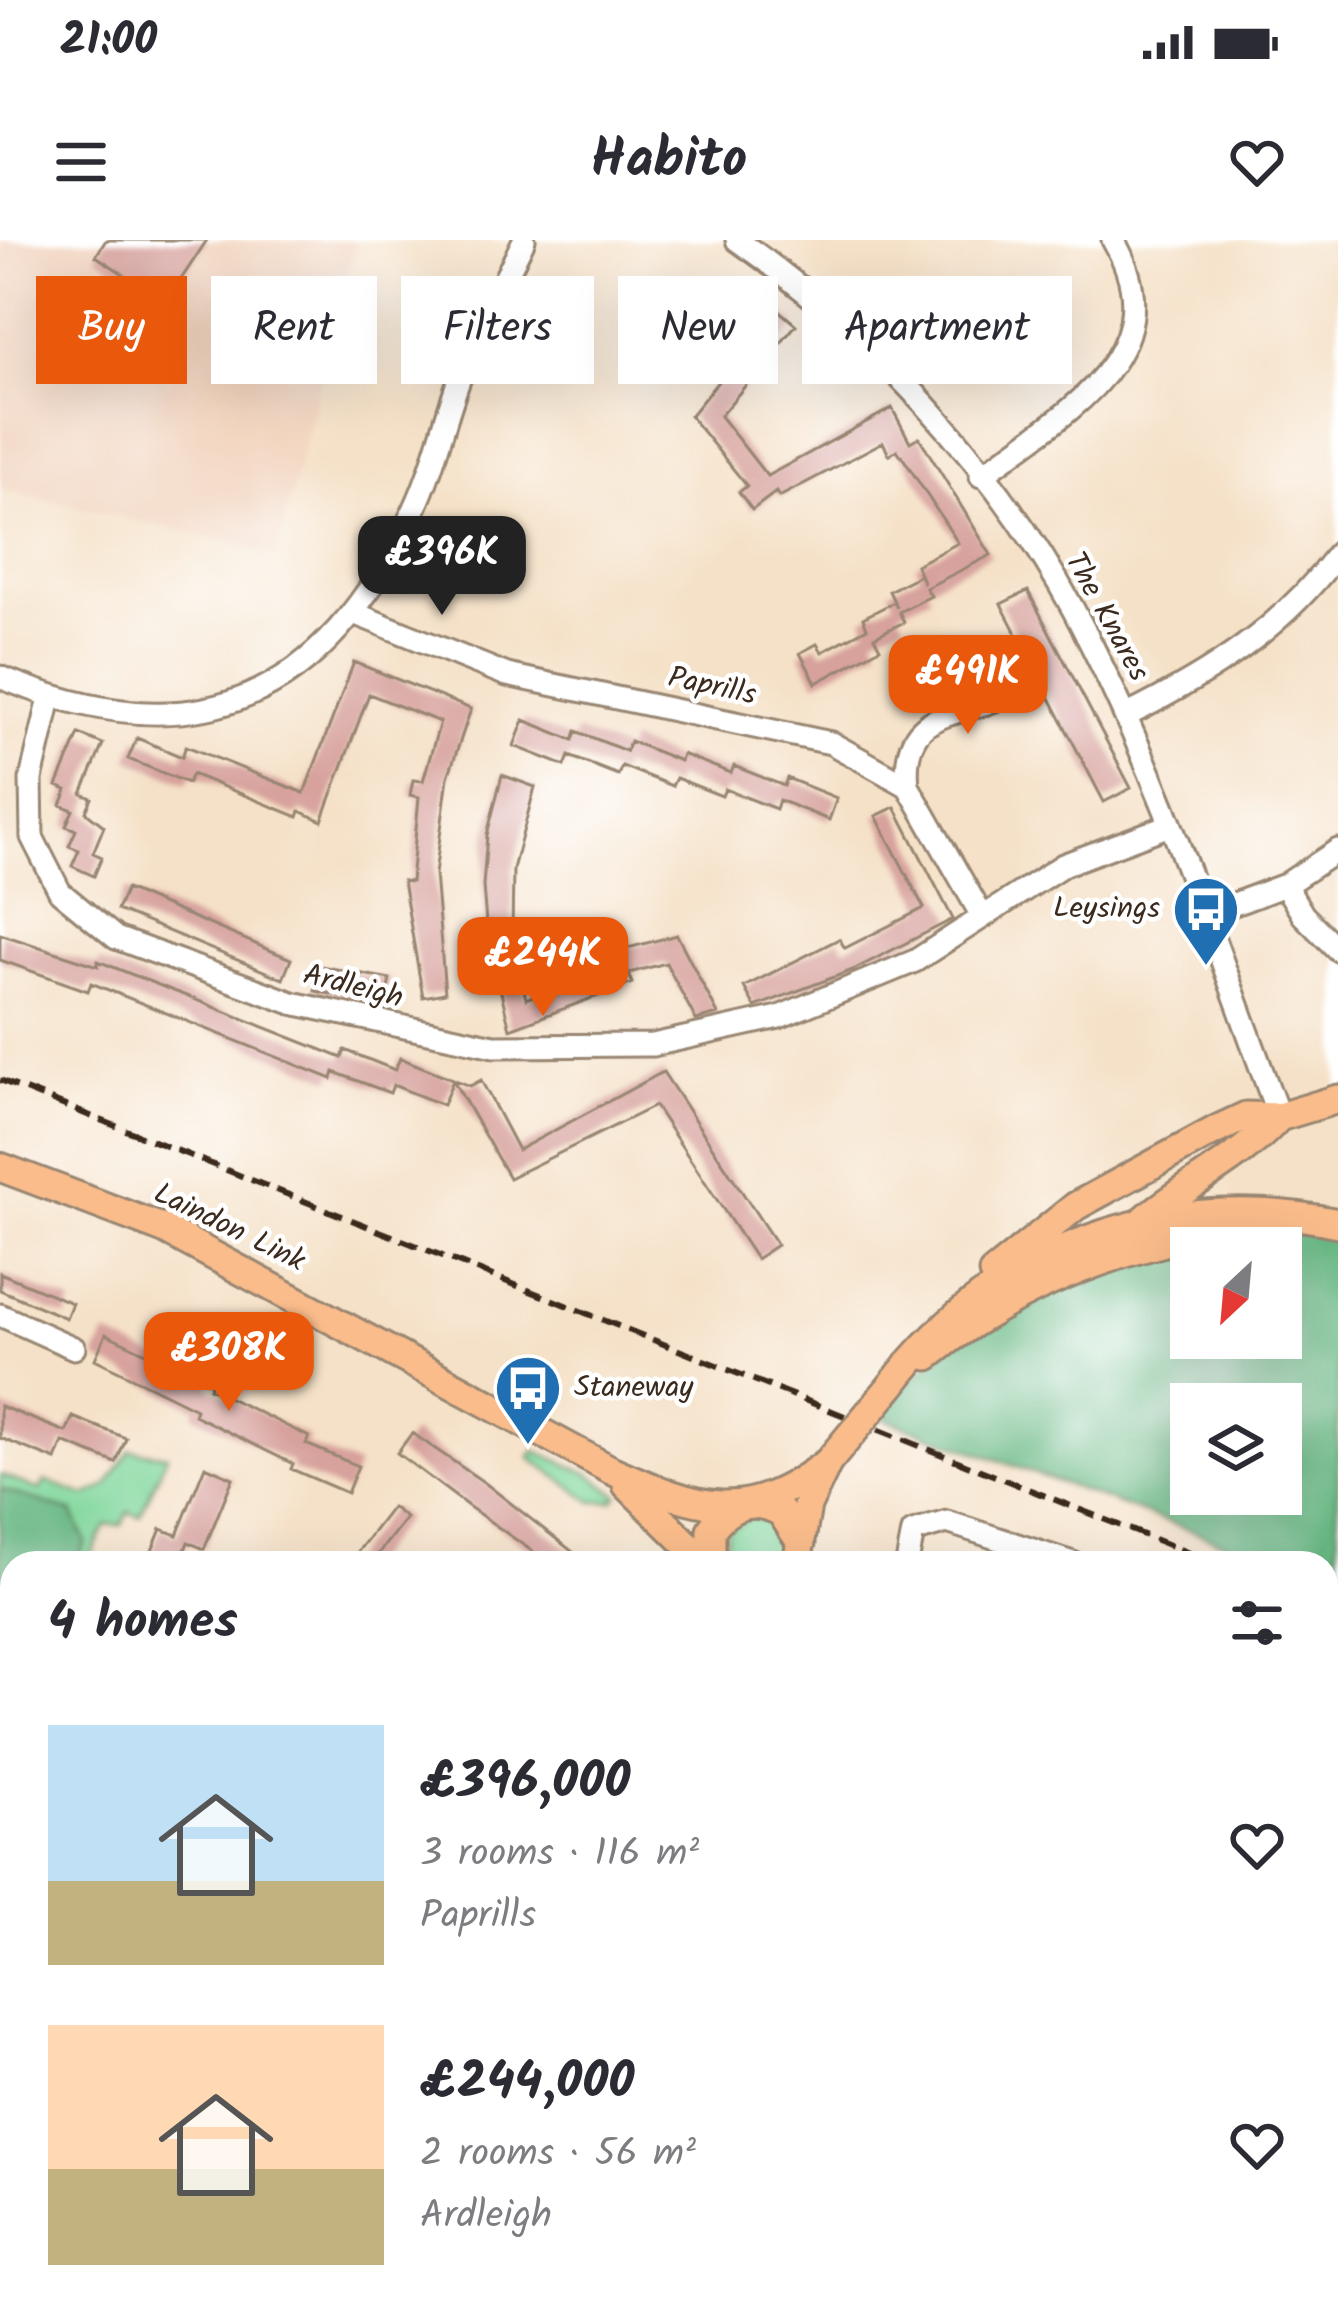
<!DOCTYPE html>
<html lang="en">
<head>
<meta charset="utf-8">
<style>
  body { margin:0; font-family:Kalam,sans-serif; background:#f7f7f7; color:#2b2b33; height:100vh; display:flex; flex-direction:column; font-size:45px; white-space:nowrap }
  * { box-sizing:border-box; margin:0 }
  p { font-size:39px; color:#7c7c81 }
  .icon { flex:none; width:66px; height:66px; fill:none; stroke:currentColor; stroke-width:2; stroke-linecap:round; stroke-linejoin:round }
  .map { position:relative; flex:1; overflow:hidden }
  .side { position:absolute; left:0px; top:1311px; width:1338px; height:768px; display:flex; flex-direction:column; background:#fff; border-radius:36px 36px 0 0; box-shadow:0 12px 48px #0002 }
  .side>* { flex:none }
  .top-card { position:absolute; left:36px; top:36px; width:1266px; height:108px; display:flex; gap:24px }
  .needle { width:78px; rotate:206deg }
  .tools { position:absolute; left:1170px; top:987px; display:grid; gap:24px }
  .tools a { display:grid; place-items:center; width:132px; height:132px; border-radius:0px; background:#fff; box-shadow:0 12px 48px #0002; font-size:60px }
  .price { position:absolute; translate:-50% -102px; padding:0 27px; border-radius:24px; background:#ea580c; color:#fff; font-size:39px; line-height:78px; filter:drop-shadow(0 3px 6px #0008) }
  .price::after { content:''; position:absolute; left:50%; top:72px; width:36px; height:27px; margin-left:-18px; background:inherit; clip-path:polygon(0 0,100% 0,50% 100%) }
  .price.current { background:#222; color:#fff }
  ul { padding:0; list-style:none }
  li { display:flex; align-items:center; gap:36px; height:300px; padding:0 48px }
  li span { display:grid; place-items:center; flex:none; width:336px; height:240px; border-radius:0px; color:#555 }
  li>.icon { margin-inline-start:auto }
  span .icon { width:144px; height:144px; fill:#fffc; stroke-width:1 }
  li b { font-size:51px }
  h2 { display:flex; justify-content:space-between; align-items:center; height:144px; padding:0 48px; font-size:51px }
  .chip { padding:0 42px; border-radius:0px; background:#fff; box-shadow:0 12px 48px #0002; font-size:42px; line-height:108px }
  .chip.current { background:#ea580c; color:#fff }
  .status { display:flex; justify-content:space-between; align-items:center; height:84px; padding:0 60px; background:#fff; direction:ltr }
  .status svg { height:33px; fill:currentColor }
  header { display:flex; justify-content:space-between; align-items:center; height:156px; padding:0 48px; background:#fff; font-size:54px; font-weight:600 }
  .map>svg:first-child { display:block }
</style>
</head>
<body>
<div class="status"><b>21:00</b><svg viewBox="0 0 49 12"><path d="M0 12V9h3v3zM5 12V6h3v6zM10 12V3h3v9zM15 12V0h3v12zM26 1h20v11H26zM47 4h2v5h-2z"/></svg></div>
<header><svg class="icon" aria-label="menu" viewBox="0 0 24 24"><path d="M4 6h16M4 12h16M4 18h16"/></svg>Habito<svg class="icon" aria-label="heart" viewBox="0 0 24 24"><path d="M12 20l-8-8c-3-5 5-10 8-4 3-6 11-1 8 4z"/></svg></header>
<div class="map">
<svg width="1338" height="2079" viewBox="0 0 1338 2079">
  <rect width="100%" height="100%" fill="#fff"/>
  <filter id="ink" filterUnits="userSpaceOnUse"><feTurbulence type="fractalNoise" baseFrequency=".00833" numOctaves="2"/><feDisplacementMap in="SourceGraphic" scale="24" xChannelSelector="R" yChannelSelector="G"/><feConvolveMatrix kernelMatrix="1 2 1 2 8 2 1 2 1" color-interpolation-filters="sRGB"/></filter>
  <filter id="wash" filterUnits="userSpaceOnUse"><feTurbulence type="fractalNoise" baseFrequency=".004" numOctaves="4" result="noise"/><feDisplacementMap in="SourceGraphic" scale="48" xChannelSelector="R" yChannelSelector="G"/><feGaussianBlur stdDeviation="2.7" result="paint"/><feColorMatrix in="noise" values="0 0 0 0 0 0 0 0 0 0 0 0 0 0 0 0 0 1.4 0 .05"/><feComposite in="paint" operator="in"/></filter>
  <g filter="url(#wash)">
    <rect width="100%" height="100%" fill="#f5e1c7"/>
    <path fill="#f2d4be" d="M 0,0 L 356,0 L 275,318 L 246,306 L 0,249 Z"/>
    <path fill="#81d79b" stroke="#5e805c" stroke-width="3" d="M 130,1210 L 167,1215 L 140,1276 L 129,1272 L 122,1285 L 106,1285 L 87,1323 L 12,1323 L 12,1425 L 0,1457 L 0,1235 L 40,1250 L 45,1241 L 85,1256 L 107,1246 Z
      M 535,1211 L 590,1234 L 618,1255 L 613,1261 L 593,1262 L 530,1218 Z
      M 752,1276 L 776,1285 L 784,1301 L 782,1323 L 726,1323 L 727,1291 Z"/>
    <path fill="#68b883" stroke="#527150" stroke-width="3" fill-rule="evenodd" d="M 1338,986 L 1338,1345 L 1326,1340 L 1326,1323 L 1280,1323 L 869,1173 L 991,1074 L 1189,995 ZM 1191,1008 L 1281,1008 L 1281,1098 L 1191,1098 ZM 1191,1164 L 1281,1164 L 1281,1254 L 1191,1254 Z
      M 0,1249 L 72,1272 L 86,1302 L 76,1323 L 12,1323 L 12,1371 L 0,1369 Z"/>
    <g id="blocks">
      <path fill="#d7a19c" d="M 106,0 L 207,0 L 166,62 L 96,16 Z
        M 777,69 L 796,85 L 720,176 L 767,236 L 892,168 L 910,202 L 919,197 L 991,315 L 926,348 L 931,356 L 899,372 L 904,382 L 874,397 L 880,408 L 816,443 L 800,413 L 817,404 L 822,412 L 867,388 L 863,378 L 894,362 L 897,368 L 889,351 L 920,335 L 924,344 L 916,325 L 958,303 L 907,224 L 897,210 L 889,215 L 883,202 L 779,257 L 776,252 L 752,270 L 739,252 L 747,246 L 690,176 Z
        M 1028,351 L 1131,548 L 1104,562 L 1001,364 Z
        M 354,422 L 471,469 L 448,537 L 435,634 L 445,753 L 423,757 L 403,641 L 411,642 L 419,557 L 410,555 L 413,540 L 423,541 L 440,482 L 369,454 L 322,581 L 300,571 L 298,577 L 192,534 L 188,543 L 128,519 L 137,498 L 182,517 L 186,506 L 304,553 Z
        M 524,480 L 573,500 L 576,491 L 626,511 L 630,501 L 680,521 L 682,514 L 731,533 L 734,526 L 784,546 L 787,538 L 837,558 L 829,580 L 779,560 L 776,569 L 725,549 L 722,556 L 676,538 L 672,546 L 622,526 L 618,535 L 569,516 L 565,526 L 514,506 Z
        M 79,494 L 103,504 L 82,554 L 92,558 L 86,572 L 104,586 L 93,613 L 102,617 L 94,636 L 72,626 L 79,610 L 69,606 L 76,590 L 66,586 L 73,570 L 61,565 L 67,550 L 57,546 Z
        M 502,535 L 535,547 L 513,629 L 512,696 L 526,759 L 622,721 L 620,710 L 677,695 L 718,774 L 696,780 L 666,723 L 629,733 L 632,743 L 510,789 L 487,695 L 483,646 L 487,595 Z
        M 895,567 L 953,679 L 853,730 L 755,767 L 744,747 L 839,699 L 845,708 L 924,668 L 876,576 Z
        M 126,649 L 291,719 L 283,739 L 117,670 Z
        M 0,694 L 98,726 L 98,721 L 342,818 L 345,810 L 395,830 L 400,818 L 470,846 L 481,840 L 518,910 L 663,832 L 777,1005 L 756,1019 L 655,866 L 509,938 L 453,840 L 443,865 L 393,845 L 390,853 L 334,832 L 332,839 L 91,743 L 88,751 L 0,720 Z
        M 320,726 L 390,739 L 385,764 L 315,751 Z
        M 0,1033 L 72,1063 L 66,1078 L 0,1050 Z
        M 106,1094 L 211,1144 L 209,1148 L 309,1197 L 306,1204 L 358,1226 L 347,1253 L 291,1229 L 293,1224 L 194,1175 L 196,1169 L 95,1119 Z
        M 0,1166 L 66,1192 L 73,1177 L 126,1198 L 116,1223 L 63,1202 L 56,1220 L 0,1198 Z
        M 412,1193 L 485,1243 L 587,1323 L 549,1323 L 468,1266 L 397,1213 Z
        M 205,1226 L 233,1238 L 204,1309 L 188,1302 L 180,1323 L 147,1323 L 161,1289 L 177,1295 Z
        M 392,1267 L 406,1278 L 371,1323 L 349,1323 Z"/>
    </g>
  </g>
  <g filter="url(#ink)">
    <use href="#blocks" fill-opacity="0" stroke="#988672" stroke-width="3"/>
    <g fill="none" stroke-linecap="round" stroke-linejoin="round">
      <defs>
        <path id="minor" d="M 737,0 C 871,94 995,224 1073,369 C 1159,530 1215,706 1279,877
          M 981,236 C 1058,177 1181,114 1113,0
          M 356,374 L 507,435 L 831,503 L 908,546 L 982,676
          M 0,437 C 199,519 323,461 414,270 C 435,226 444,178 462,132 C 480,87 503,44 524,0
          M 50,458 L 31,539 L 32,597 L 60,652 L 116,698 L 292,763 L 494,806 L 653,805 L 779,777 L 915,721 L 1063,625 L 1170,585
          M 1126,476 C 1210,434 1282,389 1338,313
          M 908,546 C 899,462 966,480 1011,452
          M 1285,645 L 1303,675 L 1338,710
          M 1202,676 L 1285,645 L 1338,610
          M 0,1075 L 74,1108
          M 907,1323 L 913,1292 L 947,1282 L 1073,1323
          M 1326,1412 L 1338,1417
          M 1326,1438 L 1338,1442
          M 1326,1544 L 1338,1552
          M 0,1631 L 12,1615
          M 1326,1686 L 1338,1660
          M 0,1850 L 12,1839
          M 1326,1867 L 1338,1884
          M 0,2041 L 12,2043
          M 1142,2067 L 1149,2079
          M 1309,2067 L 1315,2079
          M 1074,2079 L 1079,2067"/>
        <path id="major" d="M 0,927 L 164,989 L 611,1230 C 701,1269 742,1287 828,1222
          M 1145,979 C 1188,944 1244,917 1279,877
          M 993,1033 L 1076,966 L 1216,890 L 1246,876 L 1279,877 L 1338,859
          M 928,1116 C 1016,1044 1138,1000 1250,986
          M 892,1145 C 997,1006 1169,947 1338,983
          M 627,1245 L 706,1323
          M 711,1323 L 711,1290 C 729,1264 753,1257 781,1272 L 801,1303
          M 797,1323 L 807,1266 L 826,1226"/>
      </defs>
      <use href="#minor" stroke="#988672" stroke-width="27"/>
      <use href="#major" stroke="#988672" stroke-width="33"/>
      <use href="#minor" stroke="#fff" stroke-width="21"/>
      <use href="#major" stroke="#fabc8b" stroke-width="27"/>
      <path stroke="#3b2a1e" stroke-width="6" stroke-dasharray="18 9" stroke-linecap="butt" d="M 0,840 L 1214,1323
        M 1326,1379 L 1338,1383"/>
      <defs>
        <path id="major-bridge" d="M 828,1222 L 892,1145"/>
      </defs>
      <use href="#major-bridge" stroke="#988672" stroke-width="33" stroke-linecap="butt"/>
      <use href="#major-bridge" stroke="#fabc8b" stroke-width="27"/>
    </g>
  </g>
  <defs>
    <symbol id="bus-pin" viewBox="-11 -11 22 30"><path d="M0 17L-7.5 6A9.5 9.5 0 1 1 7.5 6Z" fill="#1f6fb2" stroke="#fff"/><path d="M-5-6H5V4H4V6H2V4H-2V6H-4V4H-5ZM-3.5-4V0h7V-4ZM-3.5 1.2v1.5H-2V1.2ZM2 1.2v1.5H3.5V1.2Z" fill="#fff"/></symbol>
  </defs>
  <g fill-rule="evenodd">
    <use href="#bus-pin" x="1168" y="631" width="76" height="104"/>
    <use href="#bus-pin" x="490" y="1110" width="76" height="104"/>
  </g>
  <g text-anchor="middle" dominant-baseline="central" stroke-width="9" stroke-linejoin="round" paint-order="stroke">
    <g font-size="30" fill="#3b2a1e" stroke="#fff">
      <text transform="translate(1106 377) rotate(61)">The Knares</text>
      <text transform="translate(712 447) rotate(12)">Paprills</text>
      <text transform="translate(353 747) rotate(14)">Ardleigh</text>
      <text transform="translate(229 988) rotate(26)">Laindon Link</text>
    </g>
    <g font-size="30" fill="#3b2a1e" stroke="#fff" text-anchor="end">
      <text x="1160" y="669">Leysings</text>
      <text x="574" y="1148" text-anchor="start">Staneway</text>
    </g>
  </g>
</svg>
<div class="tools">
<a><svg class="needle" viewBox="-14 -14 28 28"><path d="M0-13l5 13h-10z" fill="#e53935"/><path d="M0 13l5-13h-10z" fill="#7c7c81"/></svg></a>
<a><svg class="icon" aria-label="layers" viewBox="0 0 24 24"><path d="M12 4l9 5-9 5-9-5zM3 14l9 5 9-5"/></svg></a>
</div>
<b class="price current" style="left:442px;top:378px">£396K</b>
<b class="price" style="left:968px;top:497px">£491K</b>
<b class="price" style="left:543px;top:779px">£244K</b>
<b class="price" style="left:229px;top:1174px">£308K</b>
<div class="top-card">
<a class="chip current">Buy</a>
<a class="chip">Rent</a>
<a class="chip">Filters</a>
<a class="chip">New</a>
<a class="chip">Apartment</a>
</div>
<section class="side">
<h2>4 homes<svg class="icon" aria-label="filters" viewBox="0 0 24 24"><path d="M4 7h16M4 17h16"/><circle cx="9" cy="7" r="2"/><circle cx="15" cy="17" r="2"/></svg></h2>
<ul>
<li><span style="background:linear-gradient(#bfe0f5 65%,#c2b280 0)"><svg class="icon" aria-label="home" viewBox="0 0 24 24"><path d="M3 11l9-7 9 7M6 9v11h12V9"/></svg></span><div><b>£396,000</b><p>3 rooms · 116 m²</p><p>Paprills</p></div><svg class="icon" aria-label="heart" viewBox="0 0 24 24"><path d="M12 20l-8-8c-3-5 5-10 8-4 3-6 11-1 8 4z"/></svg></li>
<li><span style="background:linear-gradient(#ffd9b3 60%,#c2b280 0)"><svg class="icon" aria-label="home" viewBox="0 0 24 24"><path d="M3 11l9-7 9 7M6 9v11h12V9"/></svg></span><div><b>£244,000</b><p>2 rooms · 56 m²</p><p>Ardleigh</p></div><svg class="icon" aria-label="heart" viewBox="0 0 24 24"><path d="M12 20l-8-8c-3-5 5-10 8-4 3-6 11-1 8 4z"/></svg></li>
</ul>
</section>
</div>
</body>
</html>
